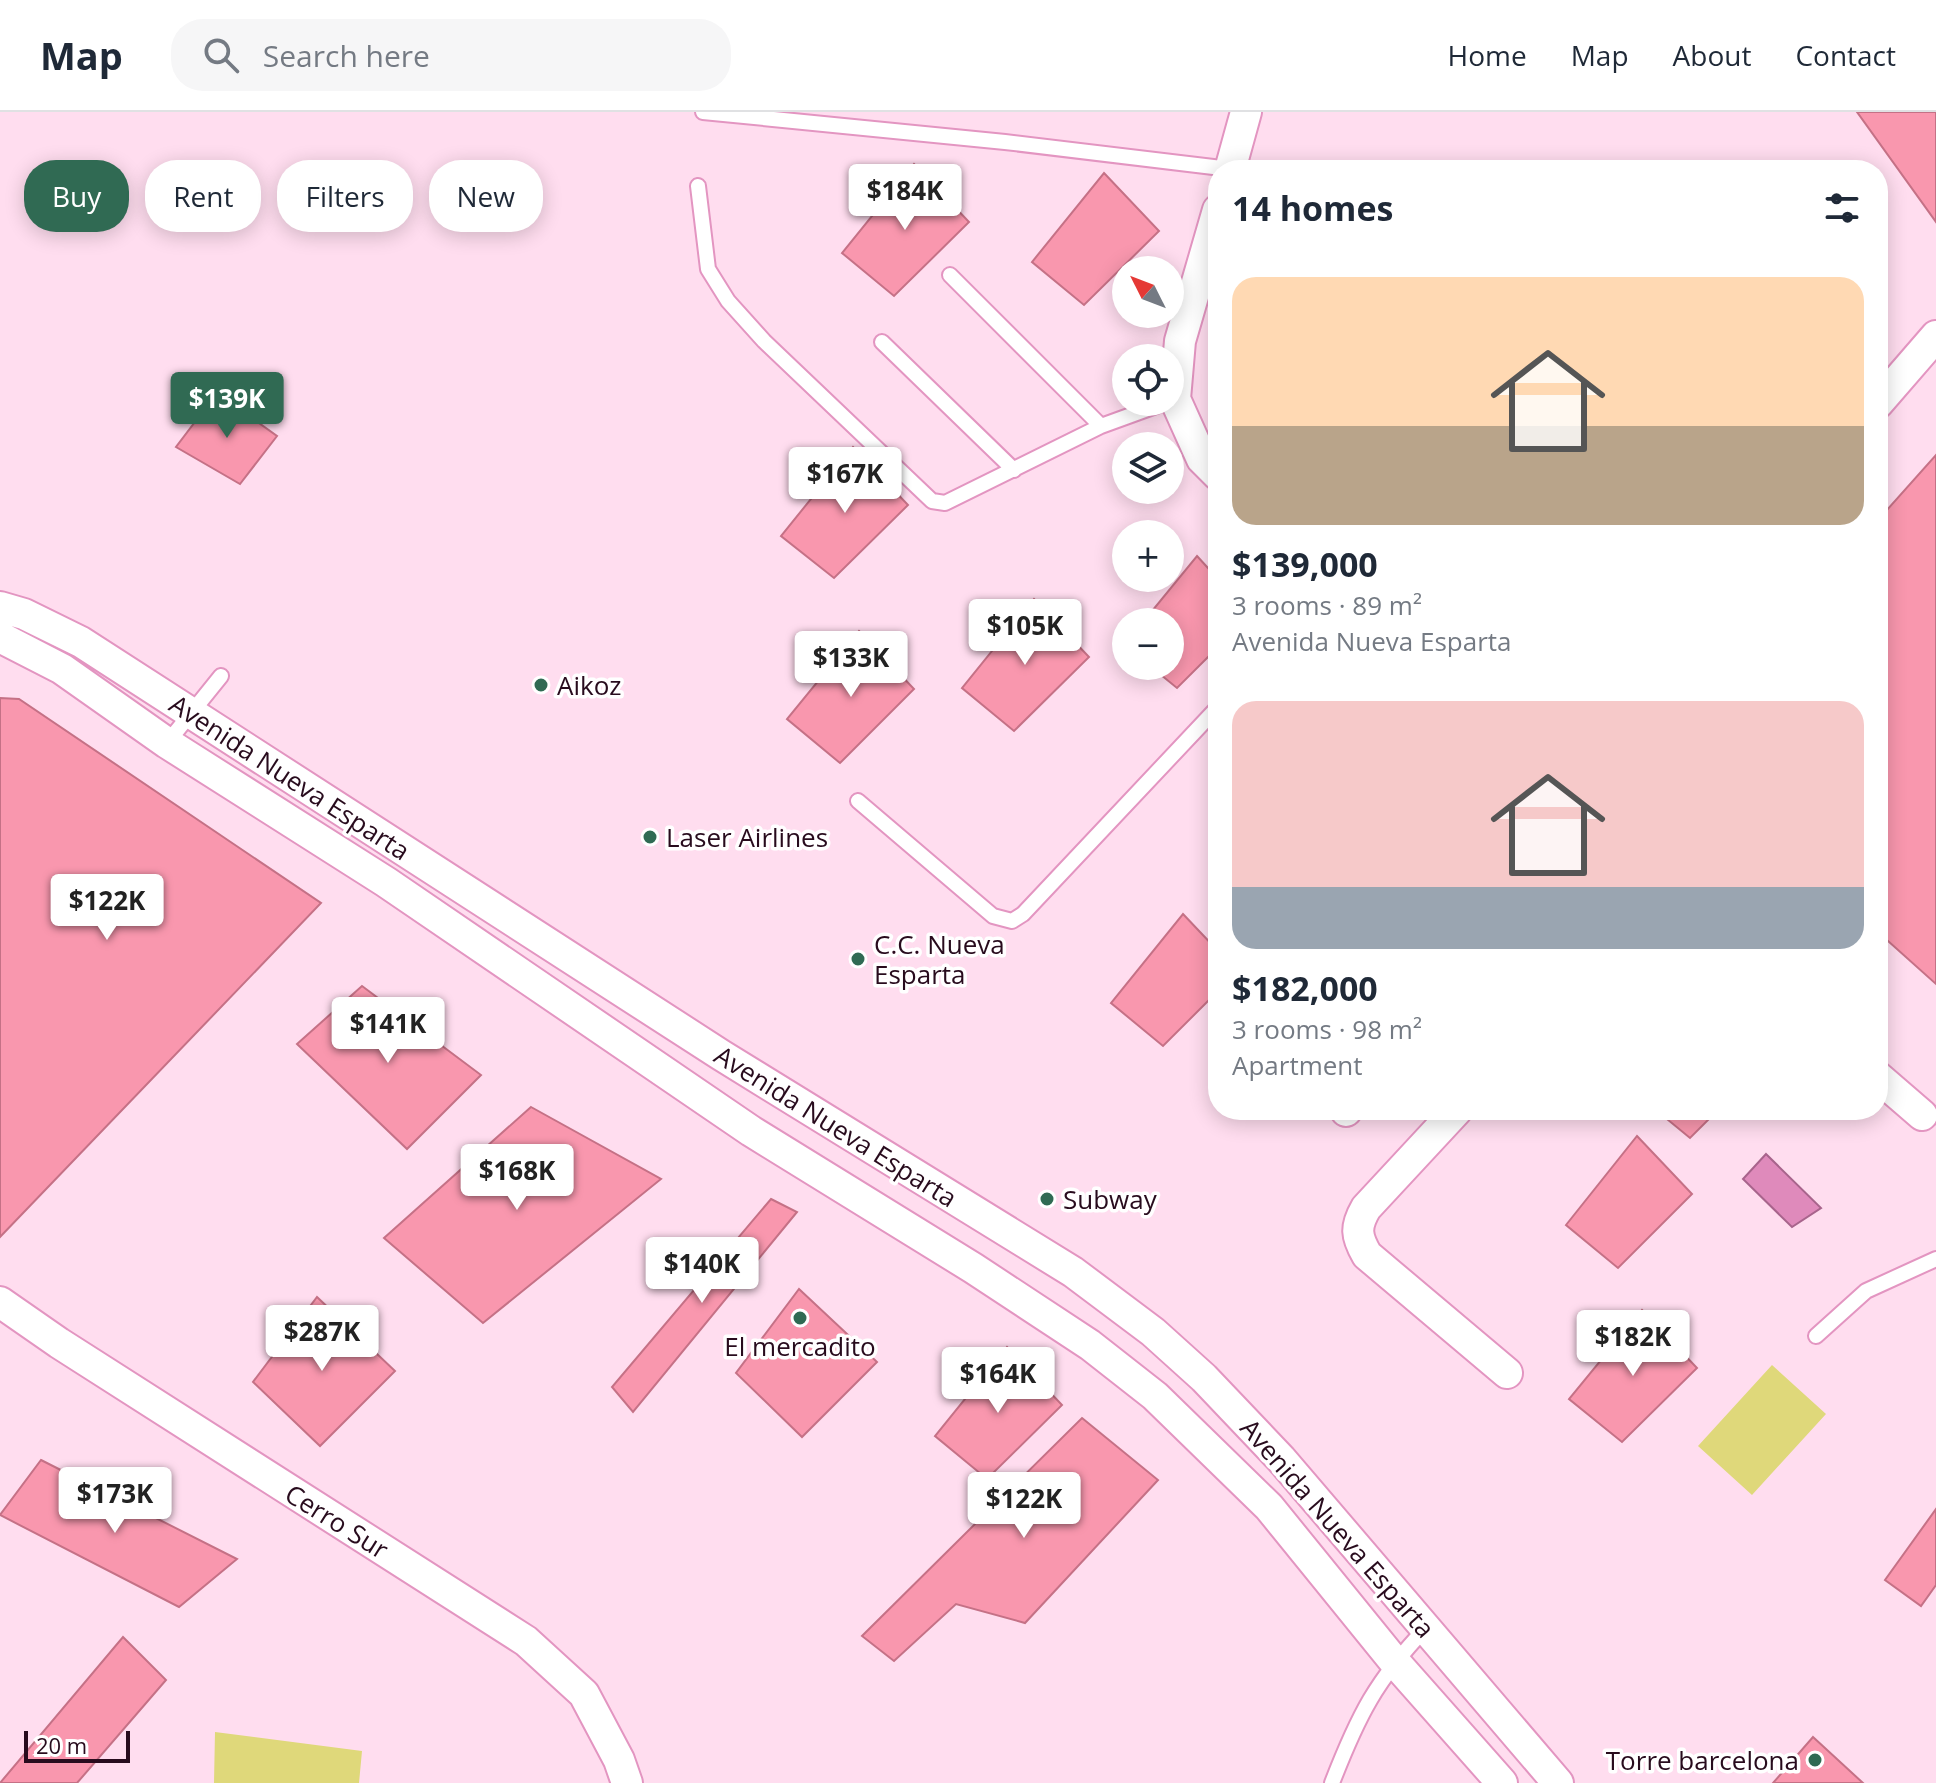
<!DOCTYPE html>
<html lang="en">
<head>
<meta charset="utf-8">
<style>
  body { margin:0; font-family:"Open Sans",sans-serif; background:#f6f6f7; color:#1f2937; height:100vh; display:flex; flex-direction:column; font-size:30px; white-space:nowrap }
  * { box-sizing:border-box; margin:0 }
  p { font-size:26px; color:#747a83 }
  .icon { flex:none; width:44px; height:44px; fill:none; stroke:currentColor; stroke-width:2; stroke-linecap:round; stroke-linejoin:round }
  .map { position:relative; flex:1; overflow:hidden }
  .drawer { position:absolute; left:1208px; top:48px; width:680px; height:960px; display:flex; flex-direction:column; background:#fff; border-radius:32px; box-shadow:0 4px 20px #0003 }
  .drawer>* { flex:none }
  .banner { position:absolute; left:24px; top:48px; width:760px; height:72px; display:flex; gap:16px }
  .needle { width:52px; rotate:312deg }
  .controls { position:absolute; left:1112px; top:144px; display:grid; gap:16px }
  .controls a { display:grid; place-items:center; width:72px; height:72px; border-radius:50%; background:#fff; box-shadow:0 4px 20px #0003; font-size:40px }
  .scale { position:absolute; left:24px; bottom:20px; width:106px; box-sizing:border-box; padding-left:8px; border:4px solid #280b1d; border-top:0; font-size:22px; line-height:28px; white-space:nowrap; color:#280b1d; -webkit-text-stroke:6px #fff; paint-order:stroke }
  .price { position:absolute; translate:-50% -68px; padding:0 18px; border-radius:8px; background:#fff; color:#222; font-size:26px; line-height:52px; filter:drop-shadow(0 2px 4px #0008) }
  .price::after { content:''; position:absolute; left:50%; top:48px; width:24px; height:18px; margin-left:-12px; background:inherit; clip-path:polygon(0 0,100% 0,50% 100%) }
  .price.active { background:#306a53; color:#fff }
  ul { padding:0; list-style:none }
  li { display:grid; align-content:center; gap:16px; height:424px; padding:0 24px }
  li span { display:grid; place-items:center; height:248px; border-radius:24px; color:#555 }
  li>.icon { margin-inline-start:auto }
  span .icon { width:144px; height:144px; fill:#fffc; stroke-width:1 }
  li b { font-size:34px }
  h2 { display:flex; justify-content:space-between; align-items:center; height:96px; padding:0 24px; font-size:34px }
  .chip { padding:0 28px; border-radius:32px; background:#fff; box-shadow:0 4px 20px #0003; font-size:28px; line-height:72px }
  .chip.active { background:#306a53; color:#fff }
  header { display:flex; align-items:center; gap:48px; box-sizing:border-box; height:112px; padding:0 40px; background:#fff; border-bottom:2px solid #e0e1e3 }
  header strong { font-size:38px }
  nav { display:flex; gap:44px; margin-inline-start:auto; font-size:28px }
  .search { width:560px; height:72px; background:#f6f6f7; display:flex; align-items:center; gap:20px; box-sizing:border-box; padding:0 28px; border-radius:32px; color:#747a83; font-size:30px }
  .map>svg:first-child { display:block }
</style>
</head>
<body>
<header>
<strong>Map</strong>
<div class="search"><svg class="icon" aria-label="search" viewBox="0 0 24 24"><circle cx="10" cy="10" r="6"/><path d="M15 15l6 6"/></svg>Search here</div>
<nav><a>Home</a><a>Map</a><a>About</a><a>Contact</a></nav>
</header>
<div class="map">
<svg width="1936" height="1671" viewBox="0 0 1936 1671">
  <rect width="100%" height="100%" fill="#ffddef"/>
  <path fill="#dfd87a" d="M 1772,1253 L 1826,1302 L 1752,1383 L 1698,1334 Z
    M 215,1620 L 362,1639 L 359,1671 L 214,1671 Z"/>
  <path fill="#df8abb" stroke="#a8648c" stroke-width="2" d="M 1766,1042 L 1821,1096 L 1792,1115 L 1743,1067 Z"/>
  <path fill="#f997ae" stroke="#c57186" stroke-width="2" d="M 1857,0 L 1936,0 L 1936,110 Z
    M 914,52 L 969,110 L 894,184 L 842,141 Z
    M 1104,61 L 1159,119 L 1084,193 L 1032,150 Z
    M 217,281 L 277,324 L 240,372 L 176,335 Z
    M 853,335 L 908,393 L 834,466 L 781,424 Z
    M 1936,343 L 1936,872 L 1878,820 L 1878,408 Z
    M 1197,444 L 1218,467 L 1218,535 L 1177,576 L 1150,554 L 1170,554 L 1170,510 L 1143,510 Z
    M 1034,487 L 1089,545 L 1014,619 L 962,576 Z
    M 859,519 L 914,577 L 840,651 L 787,607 Z
    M 0,586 L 19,587 L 321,791 L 0,1125 Z
    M 1183,802 L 1218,839 L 1218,879 L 1163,934 L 1111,891 Z
    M 362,874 L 481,963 L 407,1037 L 297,932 Z
    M 531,995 L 661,1067 L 483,1211 L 384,1126 Z
    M 1656,998 L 1718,998 L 1690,1026 Z
    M 1637,1024 L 1692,1082 L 1618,1156 L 1566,1113 Z
    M 771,1087 L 797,1100 L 633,1300 L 612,1275 Z
    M 799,1177 L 877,1250 L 802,1325 L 736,1261 Z
    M 317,1185 L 395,1259 L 320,1334 L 253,1270 Z
    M 1642,1198 L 1697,1256 L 1622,1330 L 1569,1287 Z
    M 1007,1235 L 1062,1293 L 987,1367 L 935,1324 Z
    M 1082,1306 L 1158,1368 L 1025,1511 L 956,1492 L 894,1549 L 862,1524 Z
    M 41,1348 L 237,1447 L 179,1495 L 0,1403 Z
    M 1936,1397 L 1936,1473 L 1921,1494 L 1885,1468 Z
    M 123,1525 L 166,1568 L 77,1671 L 0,1671 Z
    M 1813,1625 L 1863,1671 L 1773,1671 Z"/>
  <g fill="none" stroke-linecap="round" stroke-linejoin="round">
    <defs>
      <path id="lane" d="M 703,0 L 1005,30 L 1230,57
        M 698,74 L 708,157 L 728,189 L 764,229 L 932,389 L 945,391 L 1101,314 L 1167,290
        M 950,163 L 1101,314
        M 882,230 L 1014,358
        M 167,631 L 221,564
        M 858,689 L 993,804 L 1012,809 L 1023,802 L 1218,595
        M 1816,1224 L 1866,1179 L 1936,1147
        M 1332,1671 C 1358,1604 1376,1568 1426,1516"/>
      <path id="street" d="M 1230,58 L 1246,0
        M 1218,98 L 1180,229 L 1175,287 L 1202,347 L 1218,363
        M 1878,291 L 1936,224
        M 0,495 L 24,502 L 81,530 L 721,943 L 1073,1160 L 1153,1220 L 1204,1266 L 1281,1347 L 1558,1671
        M 0,525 L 62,557 L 167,631 L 386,770 L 751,1019 L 973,1156 L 1090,1233 L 1155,1284 L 1269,1395 L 1394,1549 L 1502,1671
        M 1878,965 L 1922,1003
        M 1457,998 L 1366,1096 C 1355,1115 1356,1124 1367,1143 L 1507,1261
        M 1346,999 L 1347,998
        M 0,1190 L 59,1231 L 526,1529 L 584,1582 L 619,1648 L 627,1671"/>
    </defs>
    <use href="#lane" stroke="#e395c1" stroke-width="18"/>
    <use href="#street" stroke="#e395c1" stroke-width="34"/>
    <use href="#lane" stroke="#fff" stroke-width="14"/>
    <use href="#street" stroke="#fff" stroke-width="30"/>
  </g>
  <g fill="#306a53" stroke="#fff" stroke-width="3">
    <circle cx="541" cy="573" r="8"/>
    <circle cx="650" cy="725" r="8"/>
    <circle cx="858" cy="847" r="8"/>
    <circle cx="1047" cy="1087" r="8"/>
    <circle cx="800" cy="1206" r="8"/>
    <circle cx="1815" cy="1648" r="8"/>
  </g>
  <g text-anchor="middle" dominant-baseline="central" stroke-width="7" stroke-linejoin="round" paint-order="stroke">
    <g font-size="26" fill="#280b1d" stroke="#fff" text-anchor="start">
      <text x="557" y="573">Aikoz</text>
      <text x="666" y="725">Laser Airlines</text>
      <text x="874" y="832">C.C. Nueva<tspan x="874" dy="30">Esparta</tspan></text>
      <text x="1063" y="1087">Subway</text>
      <text x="800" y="1234" text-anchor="middle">El mercadito</text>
      <text x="1799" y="1648" text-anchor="end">Torre barcelona</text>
    </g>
    <g font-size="26" fill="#280b1d" stroke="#fff">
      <text transform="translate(290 665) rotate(33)">Avenida Nueva Esparta</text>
      <text transform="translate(836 1014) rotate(32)">Avenida Nueva Esparta</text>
      <text transform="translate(337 1409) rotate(32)">Cerro Sur</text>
      <text transform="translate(1338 1416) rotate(49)">Avenida Nueva Esparta</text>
    </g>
  </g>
</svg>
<div class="controls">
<a><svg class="needle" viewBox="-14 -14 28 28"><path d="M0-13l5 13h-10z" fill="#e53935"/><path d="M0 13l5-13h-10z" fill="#747a83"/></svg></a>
<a><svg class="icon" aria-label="locate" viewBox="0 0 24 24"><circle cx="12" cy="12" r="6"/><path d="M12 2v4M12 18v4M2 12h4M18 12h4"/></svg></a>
<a><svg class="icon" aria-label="layers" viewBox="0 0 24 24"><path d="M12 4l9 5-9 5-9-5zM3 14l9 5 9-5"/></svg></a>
<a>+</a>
<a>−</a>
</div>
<div class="scale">20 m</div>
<b class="price" style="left:905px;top:120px">$184K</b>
<b class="price active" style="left:227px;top:328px">$139K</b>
<b class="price" style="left:845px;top:403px">$167K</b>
<b class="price" style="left:1025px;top:555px">$105K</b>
<b class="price" style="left:851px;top:587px">$133K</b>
<b class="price" style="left:107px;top:830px">$122K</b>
<b class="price" style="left:388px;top:953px">$141K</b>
<b class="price" style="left:517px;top:1100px">$168K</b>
<b class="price" style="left:702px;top:1193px">$140K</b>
<b class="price" style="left:322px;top:1261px">$287K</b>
<b class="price" style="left:1633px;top:1266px">$182K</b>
<b class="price" style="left:998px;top:1303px">$164K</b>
<b class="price" style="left:115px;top:1423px">$173K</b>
<b class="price" style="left:1024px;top:1428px">$122K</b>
<div class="banner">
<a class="chip active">Buy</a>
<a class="chip">Rent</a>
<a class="chip">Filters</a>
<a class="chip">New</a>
</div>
<section class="drawer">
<h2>14 homes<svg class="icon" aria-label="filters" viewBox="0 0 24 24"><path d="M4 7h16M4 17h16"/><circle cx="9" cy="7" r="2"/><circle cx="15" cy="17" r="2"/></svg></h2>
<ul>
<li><span style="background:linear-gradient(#ffd9b3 60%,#b9a48a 0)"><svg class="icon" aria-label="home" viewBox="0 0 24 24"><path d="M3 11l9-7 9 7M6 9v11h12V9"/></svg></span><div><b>$139,000</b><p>3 rooms · 89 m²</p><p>Avenida Nueva Esparta</p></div></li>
<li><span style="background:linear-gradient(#f6c9c9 75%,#9aa5b1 0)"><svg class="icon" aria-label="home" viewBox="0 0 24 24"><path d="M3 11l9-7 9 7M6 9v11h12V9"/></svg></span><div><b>$182,000</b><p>3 rooms · 98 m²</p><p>Apartment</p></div></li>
</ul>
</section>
</div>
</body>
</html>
